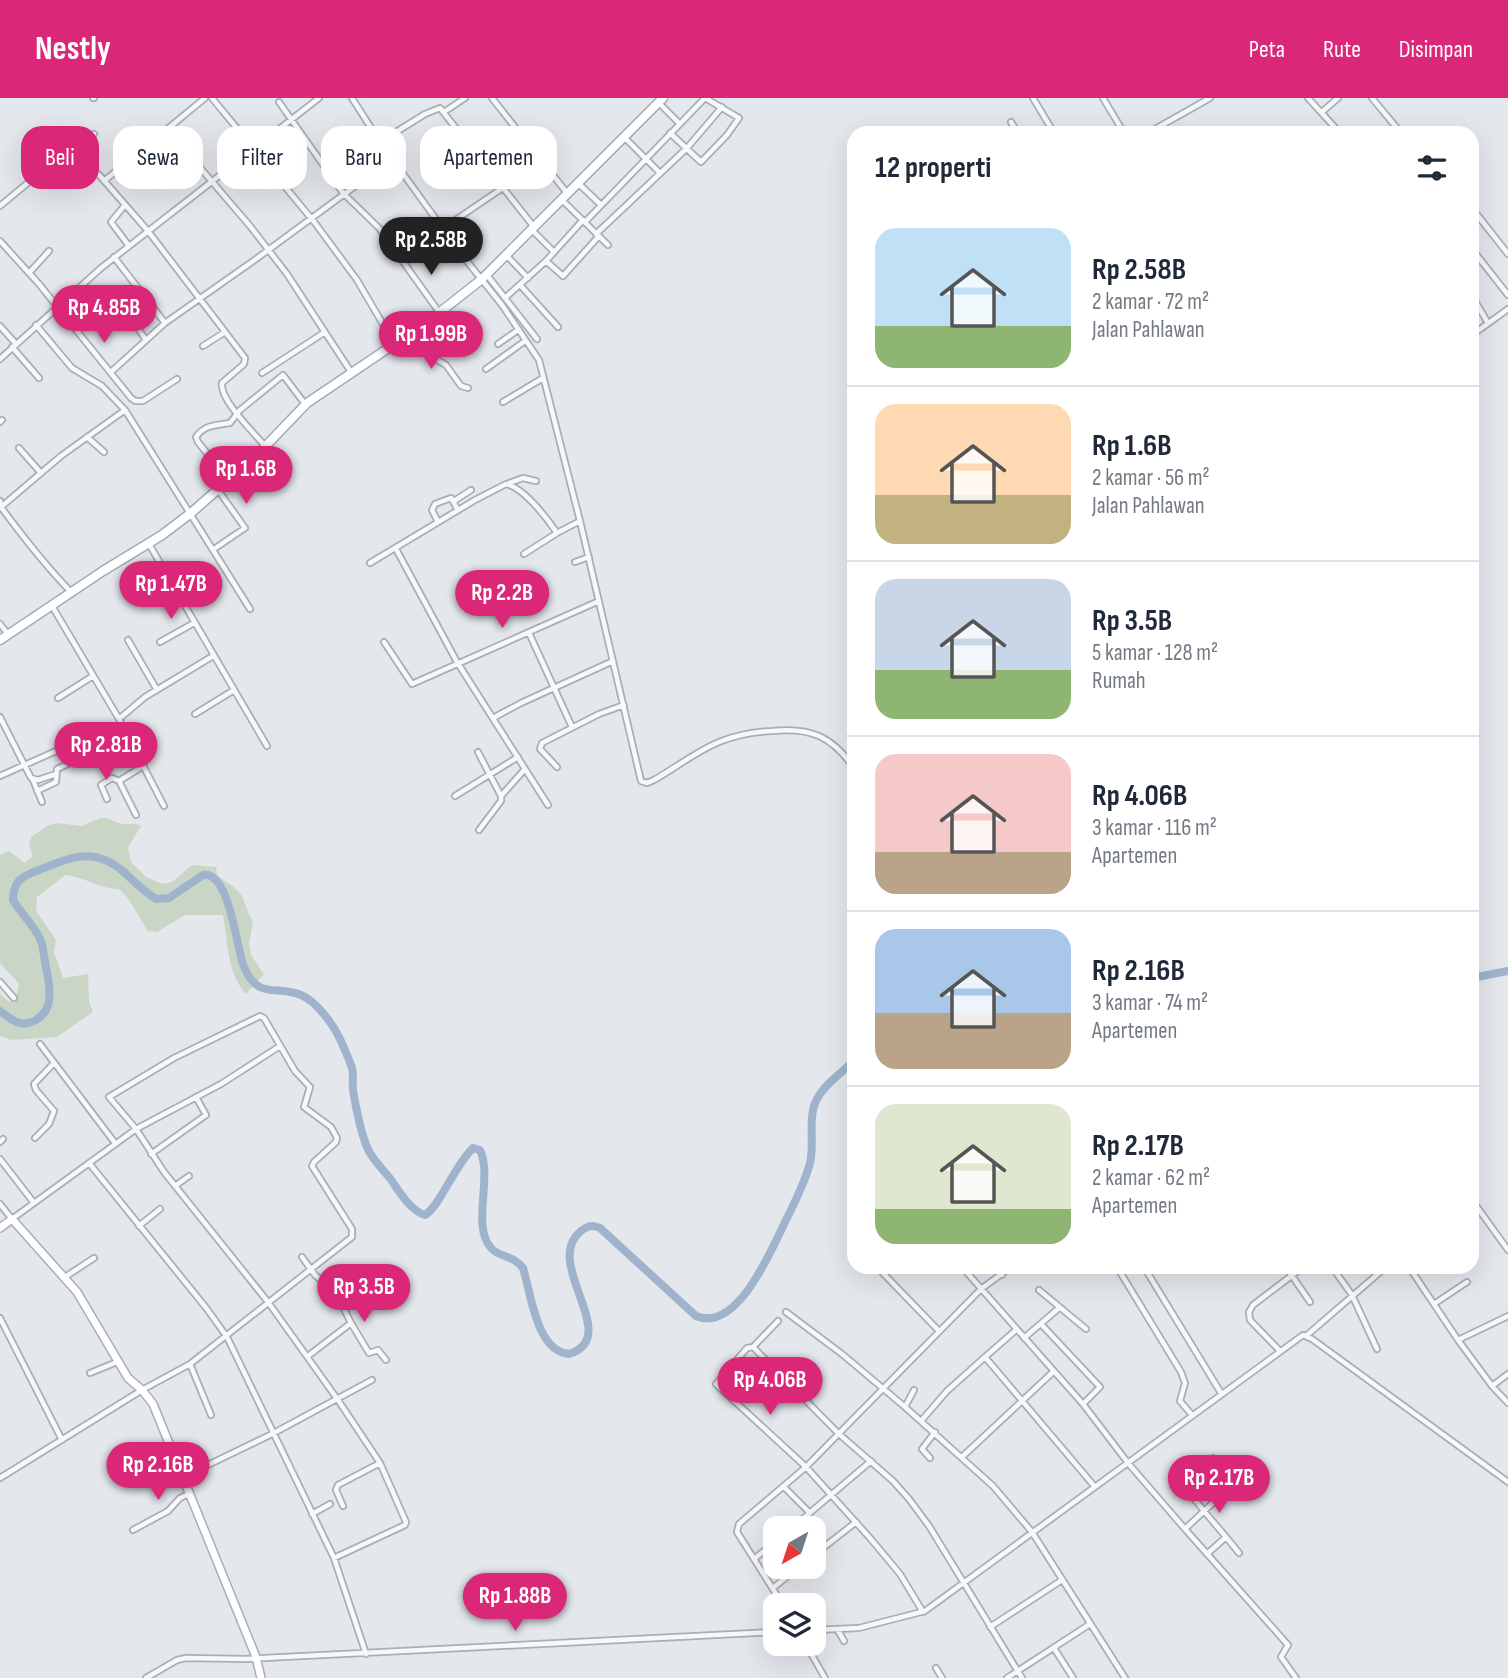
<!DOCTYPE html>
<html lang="id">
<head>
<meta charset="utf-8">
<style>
  body { margin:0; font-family:"Sofia Sans Condensed",sans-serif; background:#f2f2f3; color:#1f2937; height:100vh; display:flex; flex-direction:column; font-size:26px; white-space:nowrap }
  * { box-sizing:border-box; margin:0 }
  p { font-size:23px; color:#747a83 }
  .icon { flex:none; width:38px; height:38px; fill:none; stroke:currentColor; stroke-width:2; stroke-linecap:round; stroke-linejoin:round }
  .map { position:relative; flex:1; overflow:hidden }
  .details { position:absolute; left:847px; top:28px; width:632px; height:1148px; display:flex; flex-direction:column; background:#fff; border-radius:21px; box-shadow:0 7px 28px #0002 }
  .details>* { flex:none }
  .banner { position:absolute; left:21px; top:28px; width:665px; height:63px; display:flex; gap:14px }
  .needle { width:46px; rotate:219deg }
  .tools { position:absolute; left:763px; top:1418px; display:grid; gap:14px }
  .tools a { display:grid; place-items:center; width:63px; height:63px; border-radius:14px; background:#fff; box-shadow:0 7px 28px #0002; font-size:35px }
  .price { position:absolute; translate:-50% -60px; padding:0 16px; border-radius:24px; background:#db2777; color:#fff; font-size:23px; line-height:46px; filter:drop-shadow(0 2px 4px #0008) }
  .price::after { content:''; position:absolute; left:50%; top:42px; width:21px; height:16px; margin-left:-10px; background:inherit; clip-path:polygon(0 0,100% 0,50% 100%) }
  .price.active { background:#222; color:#fff }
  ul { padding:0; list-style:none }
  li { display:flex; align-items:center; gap:21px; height:175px; padding:0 28px }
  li+li { border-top:2px solid #e0e1e3 }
  li span { display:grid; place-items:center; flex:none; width:196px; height:140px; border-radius:21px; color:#555 }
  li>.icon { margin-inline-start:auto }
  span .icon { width:84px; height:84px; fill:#fffc; stroke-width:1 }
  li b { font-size:30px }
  h2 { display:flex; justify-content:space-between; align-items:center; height:84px; padding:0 28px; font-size:30px }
  .pill { padding:0 24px; border-radius:21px; background:#fff; box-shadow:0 7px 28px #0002; font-size:24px; line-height:63px }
  .pill.active { background:#db2777; color:#fff }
  header { display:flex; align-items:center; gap:42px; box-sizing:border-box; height:98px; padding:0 35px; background:#db2777; color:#fff }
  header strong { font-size:33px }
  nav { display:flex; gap:38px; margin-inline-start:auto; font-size:24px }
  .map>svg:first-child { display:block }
</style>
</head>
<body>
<header>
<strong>Nestly</strong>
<nav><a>Peta</a><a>Rute</a><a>Disimpan</a></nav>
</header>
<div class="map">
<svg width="1508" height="1580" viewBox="0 0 1508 1580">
  <rect width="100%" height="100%" fill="#e4e7ec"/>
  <path fill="#c9d6c5" d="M 100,720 C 110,719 114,725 123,726 C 131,727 133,724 141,728 L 128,749 L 131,764 L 146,779 L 162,786 L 172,784 L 192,767 L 216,769 L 217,777 C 225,784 235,788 241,797 C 246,805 247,815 253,824 L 249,845 L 251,857 L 264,876 L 246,896 C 227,875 228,845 223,817 L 185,817 L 157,834 L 148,833 L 127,799 L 119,791 C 95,790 87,779 65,777 L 37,799 L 36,813 L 56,842 L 54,854 L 63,880 L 88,876 L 89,904 L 93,914 L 57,939 L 11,942 L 0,938 L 0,896 L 8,903 L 15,905 L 19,886 L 0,865 L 0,757 L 9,753 L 25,765 L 33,758 L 29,747 L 31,739 L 47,728 L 57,725 L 82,728 Z"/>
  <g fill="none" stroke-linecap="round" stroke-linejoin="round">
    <path stroke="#9fb4cc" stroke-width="8" d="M 1472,880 L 1508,873
      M 0,913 C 11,921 20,930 34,923 C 57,912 49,884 45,864 C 44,857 43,849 41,843 C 35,828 21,816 13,802 C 13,782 23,778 39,772 C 73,758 96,748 126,776 C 136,785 145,794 156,801 L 169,800 L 203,777 C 230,773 236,850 244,869 C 258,902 276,887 301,897 C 316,903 333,926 340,941 C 344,950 349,961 352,970 C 354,977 352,985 353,992 C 356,1010 360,1032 367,1049 C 372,1062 384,1072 392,1083 C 400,1095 411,1113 425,1117 C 440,1108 455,1067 473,1050 L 480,1052 C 493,1080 471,1127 491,1150 C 500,1160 513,1157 523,1170 C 531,1195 536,1253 569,1256 C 624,1239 541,1165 581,1133 C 588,1128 592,1126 600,1130 L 696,1218 C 738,1236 773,1148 787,1120 C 796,1102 805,1084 810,1065 C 815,1045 807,1019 817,1001 C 825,985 843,975 854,962"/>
    <defs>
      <path id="street" d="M 93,0 L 94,0
        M 212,0 L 315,125 L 357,182 L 394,245
        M 352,0 L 380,44 L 462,157 L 502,207 L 539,262 L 580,423 L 641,683 L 647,685 L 654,682 C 675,670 697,653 719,644 C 736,637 754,634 772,633 C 810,629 832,638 854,670
        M 492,0 L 567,95
        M 1033,0 L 1054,35
        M 1103,0 L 1124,35
        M 1308,0 L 1340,35
        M 1372,0 L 1401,35
        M 279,4 L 343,95 L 379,130 L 439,214
        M 659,5 L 680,26
        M 444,14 L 465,0
        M 1322,14 L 1338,0
        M 1011,24 L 1018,35
        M 167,31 L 250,128 L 287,176 L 351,274
        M 670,35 L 701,64 L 727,37 L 739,20 L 707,1
        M 1148,35 L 1210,0
        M 624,39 L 660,75
        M 380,44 L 425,16 L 440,10 L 534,129
        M 74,53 L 94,36
        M 104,83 L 205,0
        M 578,85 L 601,107
        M 562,102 L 608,147
        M 125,107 L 111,124 L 129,148
        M 0,108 L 41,74 L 74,53 L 101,79 L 148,133 L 245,260 L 244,266 L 222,285 C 219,301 254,335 265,348
        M 1475,114 L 1508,156
        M 585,124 L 705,0
        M 532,132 L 554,154
        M 596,136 L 687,50 L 722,9
        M 0,143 L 39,186 L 131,300 L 135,303 L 143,303 L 177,281
        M 1472,151 L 1508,197
        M 507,158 L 528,180
        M 114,159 L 165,225
        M 401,159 L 504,89
        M 546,163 L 563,178 L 599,138
        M 29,175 L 49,153
        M 487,177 L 537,241
        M 521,188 L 558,229
        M 1472,198 L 1488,225
        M 505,200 L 546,163 L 583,122
        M 132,222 L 146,242
        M 36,227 L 72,270 L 102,288 L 125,312 L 250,511
        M 0,228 L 16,246
        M 411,235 L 427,256 L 446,267 L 461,288 L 468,290
        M 1472,237 L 1508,211
        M 498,246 L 518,232
        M 203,248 L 225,234
        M 12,249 L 39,280
        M 0,261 L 101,170 L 319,0
        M 486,271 L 525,243
        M 111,274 L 165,225 L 256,161 L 392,61
        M 262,275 L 325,234
        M 503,304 L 543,280
        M 0,324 L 2,322
        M 87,339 L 104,354
        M 19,350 L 41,375
        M 228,382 L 198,344 L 196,339 C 204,327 216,327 230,325 L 240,312 L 283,277 L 305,306
        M 509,385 L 523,380 L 536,383
        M 0,403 L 1,409 C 23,439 45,467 71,494
        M 454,403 L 471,392
        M 1,409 L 61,358 L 125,312
        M 438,424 L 432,412 L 435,406 L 451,400 L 458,412
        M 557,435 L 580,423
        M 149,446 L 267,648
        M 214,451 L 245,430 L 218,392
        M 396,451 L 457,564 L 548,707
        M 575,464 L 589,459
        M 370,465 L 475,402 L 506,386 C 523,389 547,420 557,435 L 524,456
        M 139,478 L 160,466
        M 52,508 L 119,621 L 164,708
        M 0,526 L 8,536
        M 529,535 L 572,629
        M 128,542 L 157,592
        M 160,544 L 194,525
        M 384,544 L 412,586 L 599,503
        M 58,600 L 93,578
        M 195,616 L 234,592
        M 0,619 L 31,680 L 38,682 L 56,676
        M 493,620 L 521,605 L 613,563
        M 119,621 L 145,599 L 213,558
        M 478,654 L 501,698 L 525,671
        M 557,669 L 540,651 L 542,645 L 599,616 L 624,607
        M 0,678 L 83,641 L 91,652 L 90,656 L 57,671 L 56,684 L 37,693
        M 33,682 L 42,704
        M 455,698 L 518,659
        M 107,701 L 101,687 L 112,680 L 119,683
        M 136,717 L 119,683 L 143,668
        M 479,732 L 501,703 L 501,699
        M 0,884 L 14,900
        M 40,946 L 115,1045
        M 35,1040 L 49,1026 L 54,1013 L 36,992 L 34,986 L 54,965
        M 0,1044 L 3,1041
        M 151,1056 L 206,1017 L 196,999
        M 0,1061 L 34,1105
        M 89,1065 L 207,1211 L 227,1239 L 334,1460 L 366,1556
        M 175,1088 L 189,1078
        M 1472,1102 L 1508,1152
        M 0,1106 L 12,1121 L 136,1031 L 164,1074 L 268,1204 L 338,1302 L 380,1365 L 406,1424 L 405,1427 L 334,1460
        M 139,1128 L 160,1111
        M 302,1159 L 315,1177 L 337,1197 L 351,1225 L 308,1258
        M 877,1169 L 939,1233
        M 962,1169 L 1083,1306 L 1128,1365 L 1185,1431 L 1234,1385 L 1235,1379 L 1213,1360 L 1183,1386 C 1200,1410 1221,1432 1239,1455
        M 994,1169 L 1002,1177
        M 1117,1169 L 1181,1274 L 1185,1285 L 1180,1303 L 1192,1317
        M 1144,1169 L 1221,1295
        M 1286,1169 L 1310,1204
        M 1332,1169 L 1352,1197 L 1377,1251
        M 1409,1169 L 1458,1242 L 1492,1288 L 1508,1276
        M 65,1179 L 94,1160
        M 1039,1192 L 1086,1231
        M 1434,1206 L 1467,1184
        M 786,1214 L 842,1256 L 905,1309 L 993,1388 L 1032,1434 L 1125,1580
        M 0,1220 L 62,1342
        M 778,1223 L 753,1249 L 747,1250 L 716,1286 L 806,1369 L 870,1440 L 900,1476 L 923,1514
        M 351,1225 L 369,1255 L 378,1252 L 386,1262
        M 1041,1226 L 1100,1289 L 1083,1306
        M 1306,1238 L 1386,1169
        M 1024,1240 L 1059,1210
        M 1458,1242 L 1508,1218
        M 753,1249 L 839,1336 L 893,1383 L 909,1401 L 929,1428 L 1022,1580
        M 1280,1253 L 1250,1222 L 1249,1214 L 1253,1207 L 1303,1169
        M 985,1259 L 1016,1232
        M 190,1266 L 211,1317
        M 90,1275 L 117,1264
        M 1492,1288 L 1508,1305
        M 905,1309 L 914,1292
        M 921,1323 L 947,1293 L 985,1259 L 1095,1389
        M 135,1358 L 149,1353 L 174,1357
        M 962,1359 L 1053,1274
        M 930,1360 L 922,1351 L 935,1334
        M 160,1377 L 179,1370
        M 183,1379 L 272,1336 L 372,1282
        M 0,1380 L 142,1292 L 190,1266 L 352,1139 L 352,1131 L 312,1068 L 314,1064 L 336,1044 L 337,1040 L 331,1029 L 304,1009 L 310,989 L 295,973 L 264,920 L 260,918 L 174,960 L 109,999 L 136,1031 L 221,986 L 280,948
        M 784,1389 L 809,1414
        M 343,1408 L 336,1392 L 338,1387 L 380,1365
        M 312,1416 L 330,1406
        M 801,1422 L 806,1430
        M 792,1430 L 871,1363
        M 1185,1431 L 1288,1547 L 1281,1559 L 1296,1580
        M 133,1432 L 168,1413 L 180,1400 L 189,1396
        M 1207,1456 L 1226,1439
        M 814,1457 L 856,1424
        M 754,1461 L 775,1444
        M 789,1468 L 793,1474
        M 773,1490 L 800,1468
        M 783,1507 L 737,1434 L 739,1426 L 806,1369 L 981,1191 L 1011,1169
        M 990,1529 L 1062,1482
        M 837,1531 L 844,1543
        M 814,1532 L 859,1530 L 925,1513 L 1303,1237 L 1312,1241 L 1508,1384
        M 805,1545 L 825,1580
        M 1054,1550 L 1073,1580
        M 936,1570 L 942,1580
        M 146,1580 L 177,1562 L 186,1560 L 246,1561 L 775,1534
        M 1007,1580 L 1090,1526"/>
      <path id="secondary" d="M 0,1130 L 12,1121 L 77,1194 L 128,1280 L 142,1292 L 153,1306 L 256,1559 L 261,1580"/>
      <path id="primary" d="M 0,542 L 103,473 L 162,437 L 191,415 L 258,356 L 307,305 L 430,222 L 482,181 L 663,0"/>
    </defs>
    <use href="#street" stroke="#a9aeb7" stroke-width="8"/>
    <use href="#secondary" stroke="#a9aeb7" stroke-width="10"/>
    <use href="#primary" stroke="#a3abb8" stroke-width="11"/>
    <use href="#street" stroke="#f7f8fa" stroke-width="4.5"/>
    <use href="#secondary" stroke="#fff" stroke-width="7"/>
    <use href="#primary" stroke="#fff" stroke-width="8"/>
  </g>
</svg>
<div class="tools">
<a><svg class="needle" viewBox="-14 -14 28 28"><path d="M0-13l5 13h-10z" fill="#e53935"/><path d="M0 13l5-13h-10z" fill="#747a83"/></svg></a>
<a><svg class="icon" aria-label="layers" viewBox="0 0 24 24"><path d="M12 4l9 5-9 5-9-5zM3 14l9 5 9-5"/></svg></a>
</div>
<b class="price active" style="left:431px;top:179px">Rp 2.58B</b>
<b class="price" style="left:104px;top:247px">Rp 4.85B</b>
<b class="price" style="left:431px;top:273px">Rp 1.99B</b>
<b class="price" style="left:246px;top:408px">Rp 1.6B</b>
<b class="price" style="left:171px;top:523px">Rp 1.47B</b>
<b class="price" style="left:502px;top:532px">Rp 2.2B</b>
<b class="price" style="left:106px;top:684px">Rp 2.81B</b>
<b class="price" style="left:364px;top:1226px">Rp 3.5B</b>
<b class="price" style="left:770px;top:1319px">Rp 4.06B</b>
<b class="price" style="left:158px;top:1404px">Rp 2.16B</b>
<b class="price" style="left:1219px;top:1417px">Rp 2.17B</b>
<b class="price" style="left:515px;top:1535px">Rp 1.88B</b>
<div class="banner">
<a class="pill active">Beli</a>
<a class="pill">Sewa</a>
<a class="pill">Filter</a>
<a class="pill">Baru</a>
<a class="pill">Apartemen</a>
</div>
<section class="details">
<h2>12 properti<svg class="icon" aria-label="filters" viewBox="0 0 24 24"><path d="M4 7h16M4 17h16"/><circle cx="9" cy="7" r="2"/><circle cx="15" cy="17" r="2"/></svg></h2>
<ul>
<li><span style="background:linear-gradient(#bfe0f5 70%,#8fb573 0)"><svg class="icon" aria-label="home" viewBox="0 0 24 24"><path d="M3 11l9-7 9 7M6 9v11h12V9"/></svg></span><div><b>Rp 2.58B</b><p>2 kamar · 72 m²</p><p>Jalan Pahlawan</p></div></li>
<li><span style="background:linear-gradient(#ffd9b3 65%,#c2b280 0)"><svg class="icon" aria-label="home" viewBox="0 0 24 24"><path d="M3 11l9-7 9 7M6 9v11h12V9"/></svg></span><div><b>Rp 1.6B</b><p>2 kamar · 56 m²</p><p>Jalan Pahlawan</p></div></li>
<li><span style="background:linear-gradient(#c9d6e8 65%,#8fb573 0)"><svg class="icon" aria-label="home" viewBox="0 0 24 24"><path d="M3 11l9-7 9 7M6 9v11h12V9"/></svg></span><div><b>Rp 3.5B</b><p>5 kamar · 128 m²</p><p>Rumah</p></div></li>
<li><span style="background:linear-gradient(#f6c9c9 70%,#b9a48a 0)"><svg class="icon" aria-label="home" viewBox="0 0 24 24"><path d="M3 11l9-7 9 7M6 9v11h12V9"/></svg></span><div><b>Rp 4.06B</b><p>3 kamar · 116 m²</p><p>Apartemen</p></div></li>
<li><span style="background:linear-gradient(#a9c7e8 60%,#b9a48a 0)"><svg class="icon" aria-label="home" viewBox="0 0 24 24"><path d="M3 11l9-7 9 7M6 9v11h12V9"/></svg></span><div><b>Rp 2.16B</b><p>3 kamar · 74 m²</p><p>Apartemen</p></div></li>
<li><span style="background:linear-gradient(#dfe7d0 75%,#8fb573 0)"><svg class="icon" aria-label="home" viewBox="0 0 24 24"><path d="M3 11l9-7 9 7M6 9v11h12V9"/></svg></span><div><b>Rp 2.17B</b><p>2 kamar · 62 m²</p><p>Apartemen</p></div></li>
</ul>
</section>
</div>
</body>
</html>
